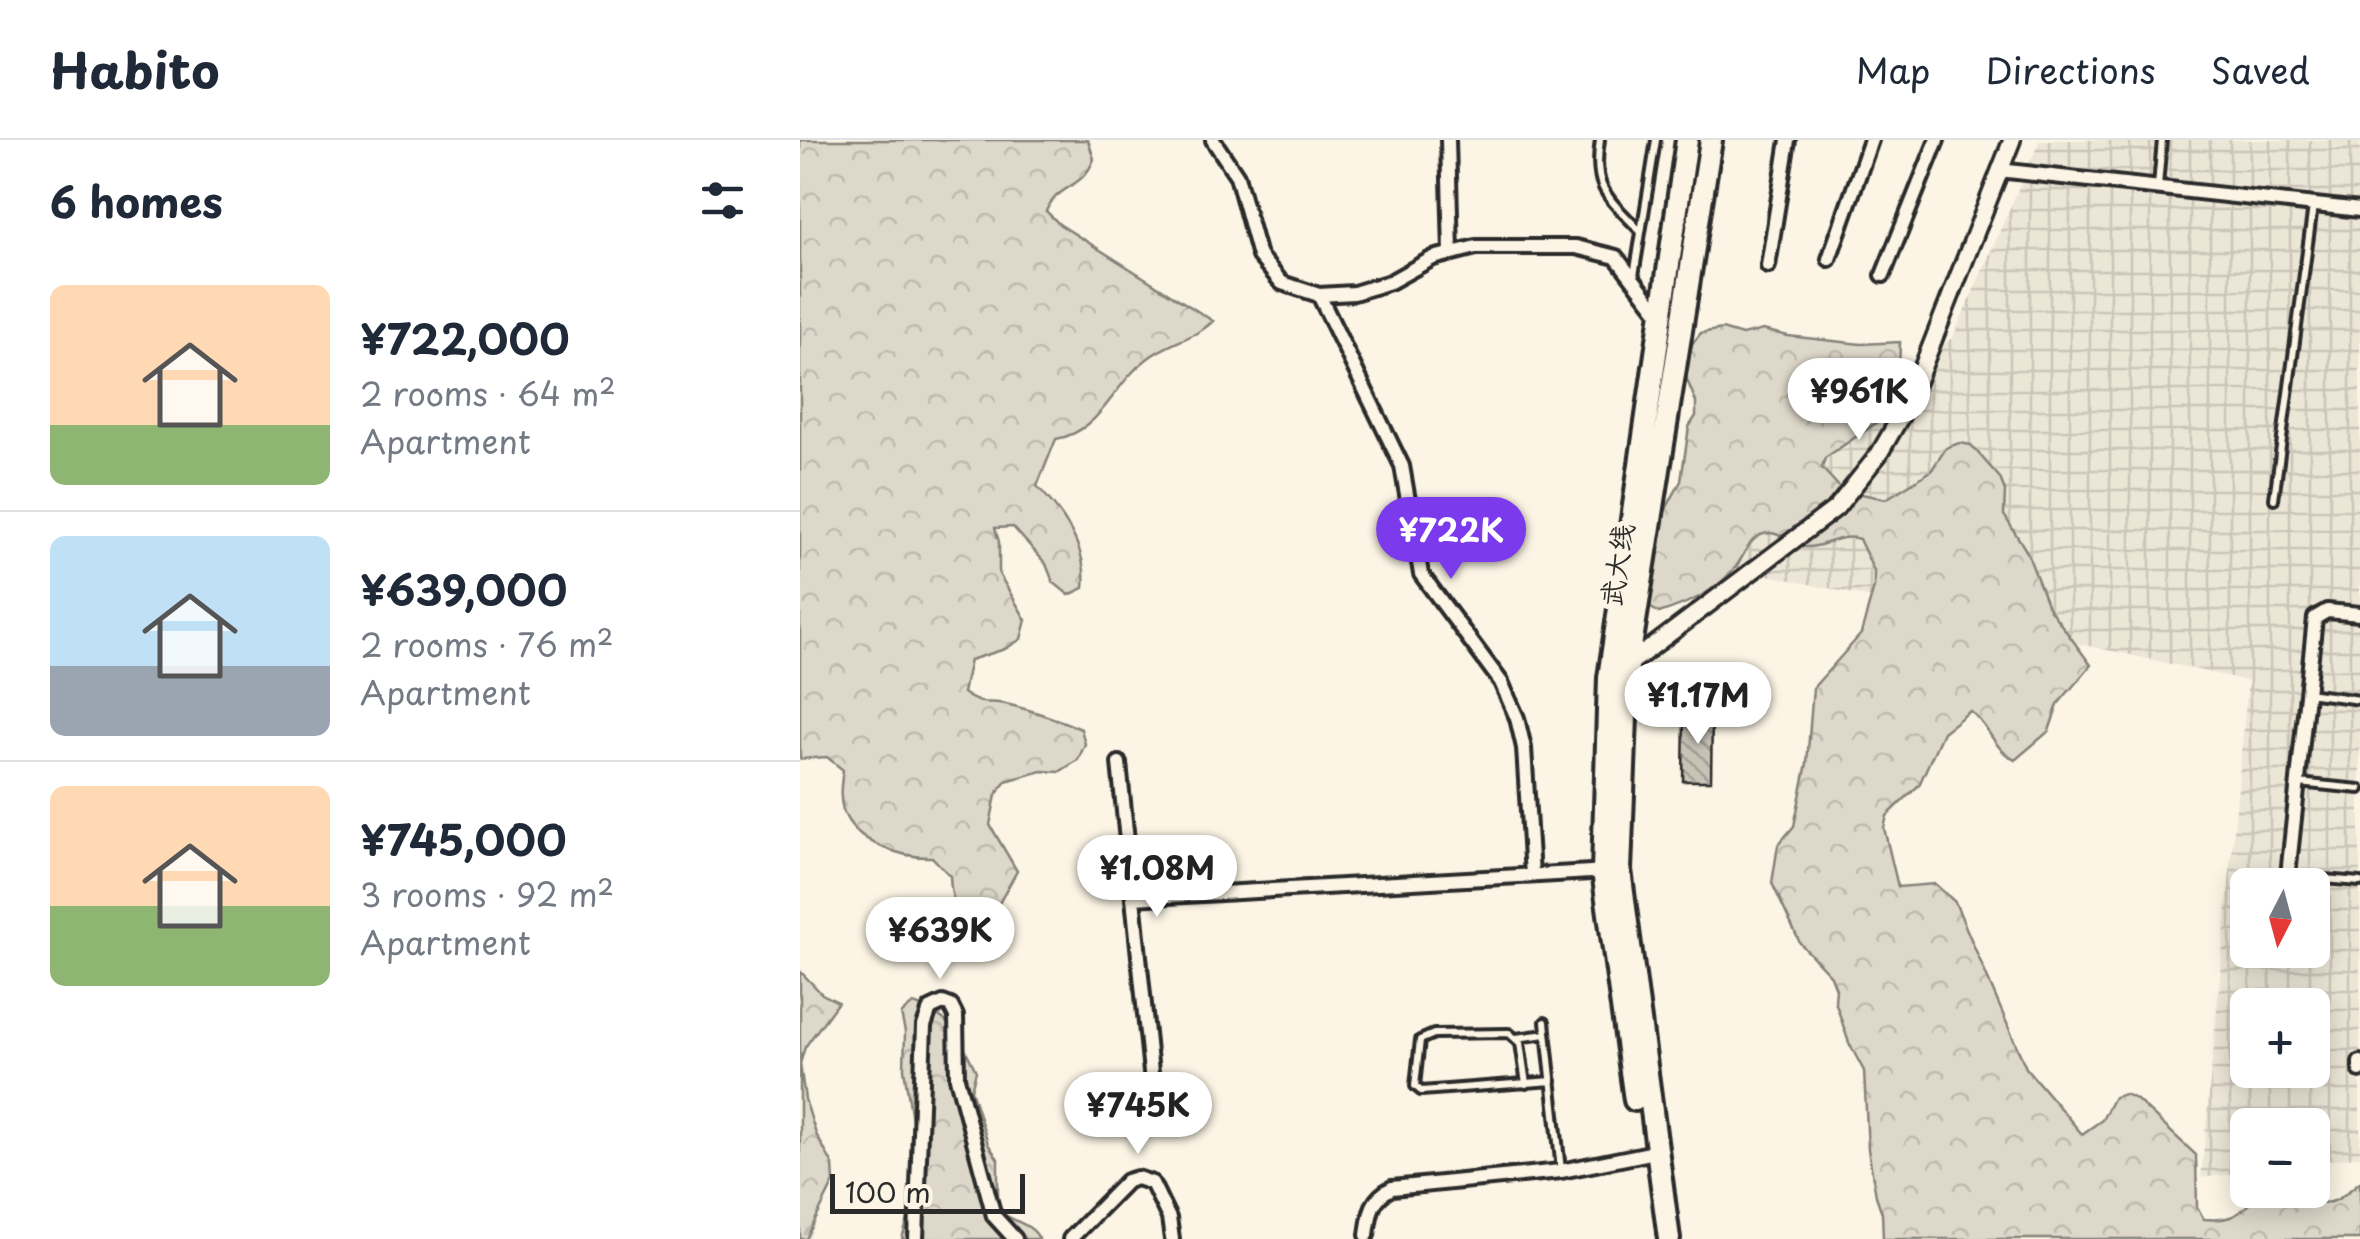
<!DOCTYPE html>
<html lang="en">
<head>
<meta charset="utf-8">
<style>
  body { margin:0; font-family:"Playpen Sans","LXGW WenKai TC",sans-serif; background:#f2f2f3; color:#1f2937; height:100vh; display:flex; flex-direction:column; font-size:38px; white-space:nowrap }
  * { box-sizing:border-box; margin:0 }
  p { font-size:32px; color:#747a83 }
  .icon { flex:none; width:55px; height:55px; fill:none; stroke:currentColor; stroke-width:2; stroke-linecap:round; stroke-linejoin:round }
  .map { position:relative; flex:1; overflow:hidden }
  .details { display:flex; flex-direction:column; background:#fff; width:800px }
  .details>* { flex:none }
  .needle { width:65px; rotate:186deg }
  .buttons { position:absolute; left:1430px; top:728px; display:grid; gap:20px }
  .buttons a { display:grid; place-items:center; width:100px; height:100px; border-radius:15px; background:#fff; box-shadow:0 5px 25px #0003; font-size:50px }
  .scale { position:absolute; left:30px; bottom:25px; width:195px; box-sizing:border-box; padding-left:10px; border:5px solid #2b2b2b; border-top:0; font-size:28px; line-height:35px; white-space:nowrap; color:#2b2b2b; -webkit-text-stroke:8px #fcf5e5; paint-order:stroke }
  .price { position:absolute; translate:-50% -85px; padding:0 22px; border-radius:35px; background:#fff; color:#222; font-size:32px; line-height:65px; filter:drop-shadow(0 2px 5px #0008) }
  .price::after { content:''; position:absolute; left:50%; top:60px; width:30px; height:22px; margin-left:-15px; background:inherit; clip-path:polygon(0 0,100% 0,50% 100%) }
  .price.selected { background:#7c3aed; color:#fff }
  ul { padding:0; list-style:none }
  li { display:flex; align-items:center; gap:30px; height:250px; padding:0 50px }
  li+li { border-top:2px solid #e0e1e3 }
  li span { display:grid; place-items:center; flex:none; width:280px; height:200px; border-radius:15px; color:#555 }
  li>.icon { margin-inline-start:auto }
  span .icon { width:120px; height:120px; fill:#fffc; stroke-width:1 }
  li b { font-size:42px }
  h2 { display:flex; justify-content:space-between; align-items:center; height:120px; padding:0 50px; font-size:42px }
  header { display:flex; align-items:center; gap:60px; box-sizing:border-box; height:140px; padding:0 50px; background:#fff; border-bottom:2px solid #e0e1e3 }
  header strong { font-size:48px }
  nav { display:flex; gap:55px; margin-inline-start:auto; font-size:35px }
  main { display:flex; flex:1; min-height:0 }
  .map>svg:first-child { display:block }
</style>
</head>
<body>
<header>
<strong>Habito</strong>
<nav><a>Map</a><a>Directions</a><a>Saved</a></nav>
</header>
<main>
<section class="details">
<h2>6 homes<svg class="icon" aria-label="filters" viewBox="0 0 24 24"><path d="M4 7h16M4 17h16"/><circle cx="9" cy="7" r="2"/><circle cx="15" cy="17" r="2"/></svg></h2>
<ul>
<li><span style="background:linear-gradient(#ffd9b3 70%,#8fb573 0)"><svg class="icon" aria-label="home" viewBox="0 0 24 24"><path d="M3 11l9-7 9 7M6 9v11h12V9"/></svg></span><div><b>¥722,000</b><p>2 rooms · 64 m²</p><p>Apartment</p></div></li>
<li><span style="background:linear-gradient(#bfe0f5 65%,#9aa5b1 0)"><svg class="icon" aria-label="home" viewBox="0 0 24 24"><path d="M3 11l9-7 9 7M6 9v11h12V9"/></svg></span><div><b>¥639,000</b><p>2 rooms · 76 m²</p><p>Apartment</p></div></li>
<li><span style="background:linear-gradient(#ffd9b3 60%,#8fb573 0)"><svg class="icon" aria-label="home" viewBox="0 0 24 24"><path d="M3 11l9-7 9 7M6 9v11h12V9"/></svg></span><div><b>¥745,000</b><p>3 rooms · 92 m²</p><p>Apartment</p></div></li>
</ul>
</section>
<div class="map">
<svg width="1560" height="1099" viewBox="0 0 1560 1099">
  <defs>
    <pattern id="industrial-grid" width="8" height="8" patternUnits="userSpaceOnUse" patternTransform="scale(2.5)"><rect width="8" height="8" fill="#ece6d7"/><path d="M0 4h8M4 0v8" fill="none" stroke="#cbc5b9"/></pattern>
    <pattern id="forest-crowns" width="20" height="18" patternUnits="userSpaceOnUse" patternTransform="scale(2.5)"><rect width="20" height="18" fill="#ded8ca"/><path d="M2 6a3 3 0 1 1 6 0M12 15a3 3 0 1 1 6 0" fill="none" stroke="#bfbaae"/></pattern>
    <pattern id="building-back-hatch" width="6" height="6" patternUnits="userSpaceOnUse" patternTransform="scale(2.5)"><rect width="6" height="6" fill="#c8c3b7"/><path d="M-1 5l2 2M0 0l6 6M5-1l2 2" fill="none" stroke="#a39f95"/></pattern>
  </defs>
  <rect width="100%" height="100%" fill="#fcf5e5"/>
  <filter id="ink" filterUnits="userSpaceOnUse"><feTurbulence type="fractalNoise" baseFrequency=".01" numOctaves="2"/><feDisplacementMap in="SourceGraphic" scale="20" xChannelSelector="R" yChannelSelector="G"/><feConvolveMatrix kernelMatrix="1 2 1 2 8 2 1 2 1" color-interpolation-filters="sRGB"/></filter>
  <g filter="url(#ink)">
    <path fill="url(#industrial-grid)" fill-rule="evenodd" d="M 1240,0 L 1560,0 L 1560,1016 L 1513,1023 L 1512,985 L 1448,985 L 1447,1032 L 1401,1038 L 1448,541 L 886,417 L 1153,197 ZM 1448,745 L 1512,745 L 1512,810 L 1448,810 ZM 1448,865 L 1512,865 L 1512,930 L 1448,930 Z"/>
    <path fill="url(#forest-crowns)" stroke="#84827a" stroke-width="2.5" d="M 0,0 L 288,0 L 294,19 C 282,50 259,43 246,71 L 259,84 L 413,181 C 395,199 368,202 347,219 C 312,245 302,291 256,299 L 237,346 C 263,373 288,409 284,448 L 269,455 L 253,442 L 246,424 L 213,387 L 195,388 L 199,402 L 199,434 L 226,480 L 221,499 L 205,509 L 170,520 L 163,553 C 183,568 188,559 210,565 C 234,571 258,579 281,589 L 285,604 L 278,620 L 259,632 L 242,631 L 206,641 L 196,655 L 190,685 L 217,731 L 188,783 L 173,790 C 156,773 151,760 150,736 L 132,717 C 102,718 54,703 43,670 C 39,657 41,643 43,630 L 27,617 L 0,619 Z
      M 922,189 L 942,195 L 963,190 L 988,196 L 1061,204 L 1100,202 L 1098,261 L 1079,281 L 1025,318 L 1022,328 L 1042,350 L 1086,359 L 1131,331 L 1146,308 L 1159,303 L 1171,305 L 1200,338 L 1205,351 L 1204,375 L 1227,412 L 1248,467 L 1291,525 L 1258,564 L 1249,591 L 1215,620 C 1194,610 1189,585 1170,571 L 1143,592 L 1119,645 L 1087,676 L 1084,688 L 1098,747 L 1135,744 L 1155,762 L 1226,928 L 1282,994 L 1302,980 L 1314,957 L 1325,954 L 1337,960 L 1396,1015 L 1397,1068 L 1404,1079 C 1449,1083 1439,1059 1474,1051 C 1498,1045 1510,1069 1534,1061 C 1544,1057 1551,1048 1560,1042 L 1560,1099 L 1083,1099 L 1082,1073 L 1076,1056 L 1068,1009 L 1064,931 L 1049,903 L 1035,861 L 1036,849 L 1031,836 L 1000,803 L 972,743 L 978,705 L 994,686 L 1007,623 L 1013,548 L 1061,494 L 1074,447 L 1074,431 L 1059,399 C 1039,393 1025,408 1006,407 C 991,407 984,393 970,393 C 947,394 946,417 933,430 C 912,454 889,463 859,473 L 848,466 L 848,450 L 860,408 L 859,382 L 881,341 L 889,287 L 896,276 L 896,262 L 883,230 L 892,204 L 901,193 Z
      M 0,831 L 22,854 L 38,862 L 5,907 L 0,924 L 5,959 L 16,994 L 33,1025 L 34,1042 L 6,1099 L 0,1099 Z
      M 113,864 C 150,873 160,899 176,931 L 171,950 L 188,1004 L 198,1019 L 198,1071 C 212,1081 233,1084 239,1099 L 102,1099 L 108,1079 L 116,1005 L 104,929 L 105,892 L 101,874 Z"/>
    <path fill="url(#building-back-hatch)" stroke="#2b2b2b" stroke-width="2.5" d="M 884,574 L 912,574 L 911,641 L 883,641 Z"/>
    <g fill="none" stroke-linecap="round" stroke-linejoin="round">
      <defs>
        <path id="service" d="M 800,0 C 792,50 808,57 840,91
          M 1358,46 L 1362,0
          M 834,136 L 856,0
          M 1474,359 L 1513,66
          M 1507,553 L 1560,560
          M 1498,643 L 1560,649
          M 1488,736 L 1560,742
          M 745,882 L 761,1030
          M 716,898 L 746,894
          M 726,944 L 720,903 L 709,893 L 634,894 L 620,900 L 615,946 L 621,951 L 752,941"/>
        <path id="minor" d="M 413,0 L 437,36 L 459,116 L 482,143 L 519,155 L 554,153 L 590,142 L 633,118 L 676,107 L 776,107 L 816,117 L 860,174
          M 648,0 L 651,113
          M 1199,30 L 1560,70
          M 1029,119 L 1071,0
          M 968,126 L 988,0
          M 1083,135 L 1137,0
          M 519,155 L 602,326 L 621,434 L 701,542 L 717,578 L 724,608 L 732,735
          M 319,623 L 352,942
          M 1487,745 L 1515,478 L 1527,471 L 1560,474
          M 333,758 L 808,731
          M 1560,922 L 1560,930
          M 567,1095 C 570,1072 571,1059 592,1048 L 761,1031 L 855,1012
          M 116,1099 L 124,886 L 130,869 L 143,863 L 151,866 L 156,876 L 157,938 L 194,1076 L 215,1099
          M 270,1099 L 327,1041 L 337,1038 L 352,1043 L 369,1078 L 372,1099"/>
        <path id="tertiary" d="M 824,528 L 1036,368 L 1079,314 L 1109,262 L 1212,0"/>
        <path id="trunk" d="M 835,960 L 803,731 L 809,538 L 887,0
          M 869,1099 L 820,730 L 828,526 L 911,0"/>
      </defs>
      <use href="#service" stroke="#2b2b2b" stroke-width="14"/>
      <use href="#minor" stroke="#2b2b2b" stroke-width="20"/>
      <use href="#tertiary" stroke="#2b2b2b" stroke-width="22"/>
      <use href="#trunk" stroke="#2b2b2b" stroke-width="28"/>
      <use href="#service" stroke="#fcf5e5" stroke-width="6"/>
      <use href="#minor" stroke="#fcf5e5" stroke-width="12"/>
      <use href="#tertiary" stroke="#fcf5e5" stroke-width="15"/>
      <use href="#trunk" stroke="#fcf5e5" stroke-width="20"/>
    </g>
  </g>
  <g text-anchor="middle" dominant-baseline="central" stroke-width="10" stroke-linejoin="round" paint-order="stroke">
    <g font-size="28" fill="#2b2b2b" stroke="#fcf5e5">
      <text transform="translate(816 425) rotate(-81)">武大线</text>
    </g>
  </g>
</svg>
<div class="buttons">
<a><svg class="needle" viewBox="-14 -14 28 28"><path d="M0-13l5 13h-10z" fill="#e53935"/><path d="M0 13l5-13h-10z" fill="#747a83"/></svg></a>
<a>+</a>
<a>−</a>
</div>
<div class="scale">100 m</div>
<b class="price" style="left:1059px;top:303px">¥961K</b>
<b class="price selected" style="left:651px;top:442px">¥722K</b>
<b class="price" style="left:898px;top:607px">¥1.17M</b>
<b class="price" style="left:357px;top:780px">¥1.08M</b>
<b class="price" style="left:140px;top:842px">¥639K</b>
<b class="price" style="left:338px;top:1017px">¥745K</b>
</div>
</main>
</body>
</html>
